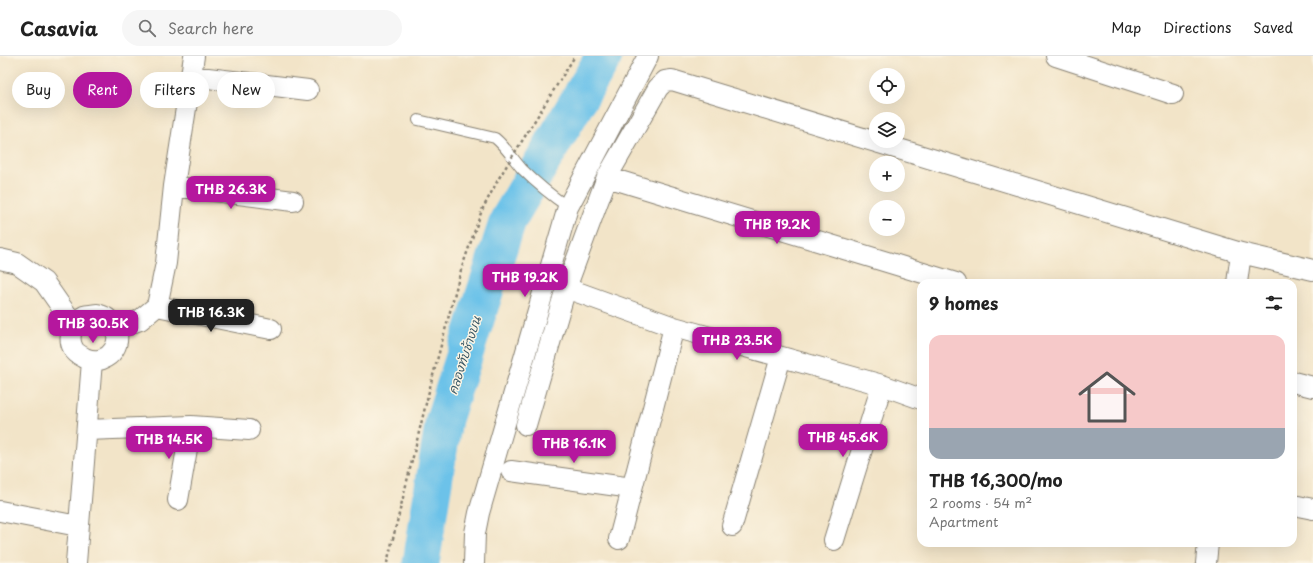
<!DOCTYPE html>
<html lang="en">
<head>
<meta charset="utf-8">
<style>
  body { margin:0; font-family:"Playpen Sans","Playpen Sans Thai",sans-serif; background:#f6f6f6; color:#222; height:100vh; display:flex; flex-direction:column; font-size:15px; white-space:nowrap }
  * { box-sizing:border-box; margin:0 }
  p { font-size:13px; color:#767676 }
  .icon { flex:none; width:22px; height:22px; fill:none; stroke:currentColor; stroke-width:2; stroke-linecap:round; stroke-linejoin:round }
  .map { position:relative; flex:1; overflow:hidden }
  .panel { position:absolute; left:917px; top:223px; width:380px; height:268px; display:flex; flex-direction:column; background:#fff; border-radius:12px; box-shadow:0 4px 16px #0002 }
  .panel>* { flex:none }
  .banner { position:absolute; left:12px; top:16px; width:380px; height:36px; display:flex; gap:8px }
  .buttons { position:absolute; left:869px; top:12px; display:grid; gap:8px }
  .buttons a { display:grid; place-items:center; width:36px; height:36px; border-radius:50%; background:#fff; box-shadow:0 4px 16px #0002; font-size:20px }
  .price { position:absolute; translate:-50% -34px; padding:0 9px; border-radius:8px; background:#b5179e; color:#fff; font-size:13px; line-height:26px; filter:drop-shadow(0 1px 2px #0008) }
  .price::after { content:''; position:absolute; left:50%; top:24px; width:12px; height:9px; margin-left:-6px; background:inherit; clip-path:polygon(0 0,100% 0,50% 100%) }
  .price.on { background:#222; color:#fff }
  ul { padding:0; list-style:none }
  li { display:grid; align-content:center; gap:8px; height:212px; padding:0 12px }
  li span { display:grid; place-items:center; height:124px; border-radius:12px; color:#555 }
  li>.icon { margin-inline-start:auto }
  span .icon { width:72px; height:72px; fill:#fffc; stroke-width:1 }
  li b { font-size:17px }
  h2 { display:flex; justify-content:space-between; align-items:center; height:48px; padding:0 12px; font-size:17px }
  .chip { padding:0 14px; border-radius:18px; background:#fff; box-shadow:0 4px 16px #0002; font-size:14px; line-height:36px }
  .chip.on { background:#b5179e; color:#fff }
  header { display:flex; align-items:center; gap:24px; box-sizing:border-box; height:56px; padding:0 20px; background:#fff; border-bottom:1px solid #e0e0e0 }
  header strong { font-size:19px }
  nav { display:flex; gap:22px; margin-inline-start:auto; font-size:14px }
  .search { width:280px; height:36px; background:#f6f6f6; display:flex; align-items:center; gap:10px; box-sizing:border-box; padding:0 14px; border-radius:22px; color:#767676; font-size:15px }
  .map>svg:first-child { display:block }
</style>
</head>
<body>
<header>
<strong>Casavia</strong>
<div class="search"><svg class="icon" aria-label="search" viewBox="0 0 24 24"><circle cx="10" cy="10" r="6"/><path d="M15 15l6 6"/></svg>Search here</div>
<nav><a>Map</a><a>Directions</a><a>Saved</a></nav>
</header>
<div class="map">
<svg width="1313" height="507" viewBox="0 0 1313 507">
  <rect width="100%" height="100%" fill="#fcf5e5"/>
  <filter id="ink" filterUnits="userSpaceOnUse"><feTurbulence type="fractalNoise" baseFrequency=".025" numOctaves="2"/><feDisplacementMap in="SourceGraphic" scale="8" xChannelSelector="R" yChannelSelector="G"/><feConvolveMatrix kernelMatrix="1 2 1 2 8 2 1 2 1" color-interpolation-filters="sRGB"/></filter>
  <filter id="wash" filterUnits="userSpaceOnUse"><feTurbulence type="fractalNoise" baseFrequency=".012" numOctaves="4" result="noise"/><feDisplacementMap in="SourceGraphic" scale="16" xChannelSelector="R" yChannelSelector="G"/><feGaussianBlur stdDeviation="0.9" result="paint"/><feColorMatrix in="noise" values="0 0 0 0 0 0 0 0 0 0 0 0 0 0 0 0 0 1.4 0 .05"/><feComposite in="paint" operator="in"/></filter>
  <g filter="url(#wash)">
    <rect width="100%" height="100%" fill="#f2e4c8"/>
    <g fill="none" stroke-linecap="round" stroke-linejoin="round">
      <path stroke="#6cc2e9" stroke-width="37" d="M 421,507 L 444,363 L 508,164 L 604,0"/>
    </g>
  </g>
  <g filter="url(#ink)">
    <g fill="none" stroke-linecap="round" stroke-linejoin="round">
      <defs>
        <path id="service" d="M 418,64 L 495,82 C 506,91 513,103 522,113 C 536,127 552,140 568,151"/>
        <path id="minor" d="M 1056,0 L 1173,38
          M 191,20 L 308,34
          M 607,121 L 956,227
          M 174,130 L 293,145
          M 0,203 L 17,207 L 44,226 L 74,269
          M 1237,227 L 1241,197 L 1313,214
          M 566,232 L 674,271 L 882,329 L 921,343
          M 157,250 L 271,273
          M 97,258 C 100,259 105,260 108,263 C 130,282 109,313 85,302 C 80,299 75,297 73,292 C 67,281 73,265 84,260 C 88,259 93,259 97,258 Z
          M 116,273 L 140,264 L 157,250 L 166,207 L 174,130 L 194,0
          M 1293,326 L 1313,331
          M 526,369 L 566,232 L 607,121 L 658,32 L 665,25 L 672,24 L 1241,197
          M 87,374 L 191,370 L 249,374
          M 511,415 L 632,432
          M 178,444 L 191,370
          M 1293,449 L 1313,453
          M 0,455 L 78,470
          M 732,470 L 781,301
          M 619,483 L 674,271
          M 834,484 L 882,329
          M 76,507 L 92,305
          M 474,507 L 475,477 L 479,457 L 568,151 L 648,0
          M 1206,507 L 1208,487"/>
      </defs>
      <use href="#service" stroke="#878072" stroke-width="12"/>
      <use href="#minor" stroke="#878072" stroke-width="22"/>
      <use href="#service" stroke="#fff" stroke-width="10"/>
      <use href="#minor" stroke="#fff" stroke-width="20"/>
      <path stroke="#878072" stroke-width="2.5" stroke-dasharray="3 3" stroke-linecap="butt" d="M 387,507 L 431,327 L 461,214 L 482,154 L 499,122 L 575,0"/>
    </g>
  </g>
  <g text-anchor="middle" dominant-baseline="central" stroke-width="3" stroke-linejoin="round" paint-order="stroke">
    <g font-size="12" font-style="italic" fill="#385664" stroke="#fcf5e5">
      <text transform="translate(464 299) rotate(-72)">คลองทับช้างบน</text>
    </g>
  </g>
</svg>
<div class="buttons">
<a><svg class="icon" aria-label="locate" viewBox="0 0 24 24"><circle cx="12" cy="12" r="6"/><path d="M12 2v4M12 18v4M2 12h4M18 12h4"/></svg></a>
<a><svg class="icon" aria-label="layers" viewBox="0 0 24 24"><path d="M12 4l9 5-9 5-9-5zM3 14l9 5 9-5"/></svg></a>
<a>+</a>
<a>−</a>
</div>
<b class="price" style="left:231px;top:154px">THB 26.3K</b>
<b class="price" style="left:777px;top:189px">THB 19.2K</b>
<b class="price" style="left:525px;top:242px">THB 19.2K</b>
<b class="price on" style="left:211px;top:277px">THB 16.3K</b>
<b class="price" style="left:93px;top:288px">THB 30.5K</b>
<b class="price" style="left:737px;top:305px">THB 23.5K</b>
<b class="price" style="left:843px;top:402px">THB 45.6K</b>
<b class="price" style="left:169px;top:404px">THB 14.5K</b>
<b class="price" style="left:574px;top:408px">THB 16.1K</b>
<div class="banner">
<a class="chip">Buy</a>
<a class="chip on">Rent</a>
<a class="chip">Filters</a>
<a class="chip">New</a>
</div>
<section class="panel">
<h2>9 homes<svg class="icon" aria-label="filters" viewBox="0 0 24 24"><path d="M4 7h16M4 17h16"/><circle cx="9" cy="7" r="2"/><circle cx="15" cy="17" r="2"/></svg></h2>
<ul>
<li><span style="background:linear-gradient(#f6c9c9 75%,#9aa5b1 0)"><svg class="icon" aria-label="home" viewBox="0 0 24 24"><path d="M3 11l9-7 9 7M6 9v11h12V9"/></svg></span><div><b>THB 16,300/mo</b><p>2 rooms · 54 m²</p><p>Apartment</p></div></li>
</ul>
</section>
</div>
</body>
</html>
